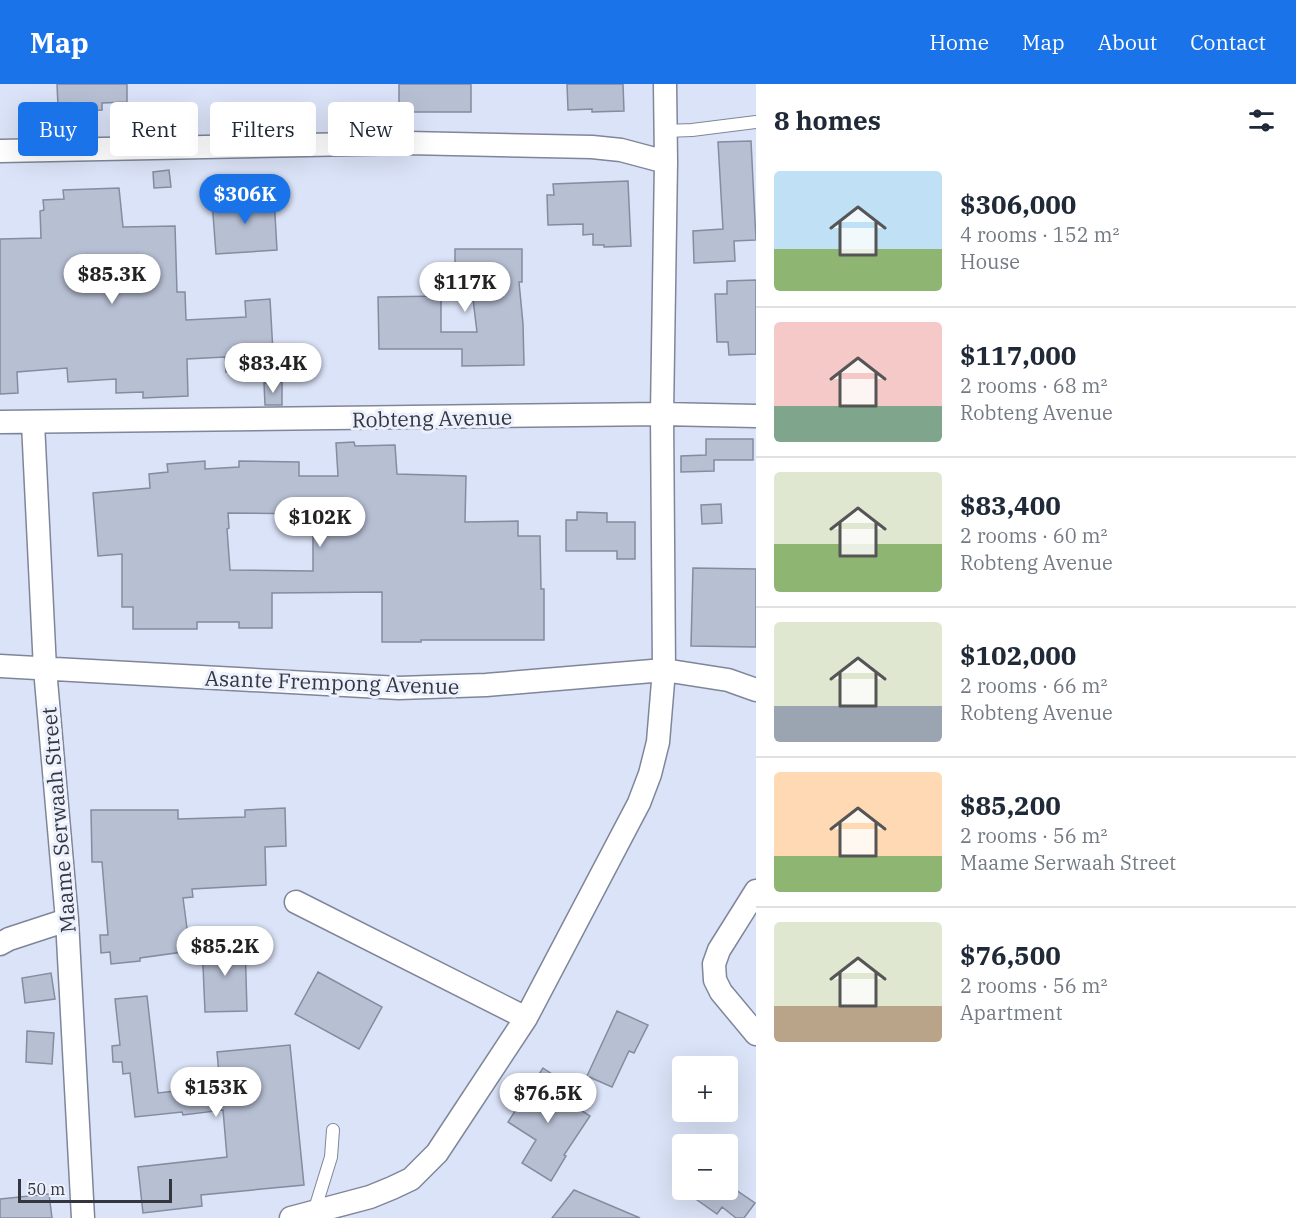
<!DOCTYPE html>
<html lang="en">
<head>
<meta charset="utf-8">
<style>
  body { margin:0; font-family:"IBM Plex Serif",serif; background:#f6f6f7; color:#1f2937; height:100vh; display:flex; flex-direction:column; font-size:22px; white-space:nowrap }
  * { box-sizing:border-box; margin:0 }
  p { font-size:20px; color:#747a83 }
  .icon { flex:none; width:33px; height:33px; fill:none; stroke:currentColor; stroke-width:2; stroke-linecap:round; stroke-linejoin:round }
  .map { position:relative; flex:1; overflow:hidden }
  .side { display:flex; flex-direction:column; background:#fff; width:540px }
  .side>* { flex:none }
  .banner { position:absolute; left:18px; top:18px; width:570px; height:54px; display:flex; gap:12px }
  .fabs { position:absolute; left:672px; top:972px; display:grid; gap:12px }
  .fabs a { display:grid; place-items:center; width:66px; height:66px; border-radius:6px; background:#fff; box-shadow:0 6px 24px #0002; font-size:30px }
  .scale { position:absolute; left:18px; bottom:15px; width:154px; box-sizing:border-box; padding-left:6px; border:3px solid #33363e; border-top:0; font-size:16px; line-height:21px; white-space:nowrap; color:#33363e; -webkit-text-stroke:4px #ecf1fd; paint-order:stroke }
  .price { position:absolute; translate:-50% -51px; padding:0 14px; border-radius:21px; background:#fff; color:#222; font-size:20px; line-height:39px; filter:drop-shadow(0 2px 3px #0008) }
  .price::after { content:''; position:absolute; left:50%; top:36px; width:18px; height:14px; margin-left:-9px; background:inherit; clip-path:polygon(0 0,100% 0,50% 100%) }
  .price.selected { background:#1a73e8; color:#fff }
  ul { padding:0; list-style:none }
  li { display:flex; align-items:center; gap:18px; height:150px; padding:0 18px }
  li+li { border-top:2px solid #e0e1e3 }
  li span { display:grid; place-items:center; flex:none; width:168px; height:120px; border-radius:6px; color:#555 }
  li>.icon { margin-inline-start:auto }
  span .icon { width:72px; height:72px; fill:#fffc; stroke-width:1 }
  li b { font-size:26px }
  h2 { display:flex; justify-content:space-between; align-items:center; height:72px; padding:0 18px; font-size:26px }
  .pill { padding:0 21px; border-radius:6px; background:#fff; box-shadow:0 6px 24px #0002; font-size:21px; line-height:54px }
  .pill.selected { background:#1a73e8; color:#fff }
  header { display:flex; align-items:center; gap:36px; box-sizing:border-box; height:84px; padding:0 30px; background:#1a73e8; color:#fff }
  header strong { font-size:28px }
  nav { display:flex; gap:33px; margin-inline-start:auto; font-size:21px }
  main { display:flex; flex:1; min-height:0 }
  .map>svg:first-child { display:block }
</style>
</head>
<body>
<header>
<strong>Map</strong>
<nav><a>Home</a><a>Map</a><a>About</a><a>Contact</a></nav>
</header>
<main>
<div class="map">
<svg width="756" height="1134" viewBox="0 0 756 1134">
  <rect width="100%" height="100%" fill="#dbe3f8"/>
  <path fill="#b7bfd3" stroke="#848c9f" stroke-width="1.5" fill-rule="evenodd" d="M 57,0 L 127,0 L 127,18 L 102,19 L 102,26 L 81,27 L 81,22 L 58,22 Z
    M 399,0 L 471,0 L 471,28 L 399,28 Z
    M 567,0 L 623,0 L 624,27 L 592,28 L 592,25 L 568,26 Z
    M 751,57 L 756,156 L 734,157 L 735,177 L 694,179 L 693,147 L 723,145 L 718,58 Z
    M 169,86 L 171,103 L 154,104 L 153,88 Z
    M 628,97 L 631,162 L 604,163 L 604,161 L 593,161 L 593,150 L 583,151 L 583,140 L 548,141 L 547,111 L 554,111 L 553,100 Z
    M 119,104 L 123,143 L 175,142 L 177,208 L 185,208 L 186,236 L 246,233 L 245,217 L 270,215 L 274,286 L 226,288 L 225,273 L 187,275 L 188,312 L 143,314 L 143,308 L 116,309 L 116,295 L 68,298 L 67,284 L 17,288 L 18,309 L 0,310 L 0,155 L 41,154 L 40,127 L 44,126 L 43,116 L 64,115 L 63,106 Z
    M 274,113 L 277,166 L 216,170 L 212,117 Z
    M 455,165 L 522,165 L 522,198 L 519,198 L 523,240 L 524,281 L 462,282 L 462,265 L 379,265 L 378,213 L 441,212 L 441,248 L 477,248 L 471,199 L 455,199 Z
    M 756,196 L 756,270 L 729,271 L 728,258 L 717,258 L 715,210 L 727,210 L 727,197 Z
    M 282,298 L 282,321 L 265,321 L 264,299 Z
    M 706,355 L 753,355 L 753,376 L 714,376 L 714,387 L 681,388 L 681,372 L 706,371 Z
    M 354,358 L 355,362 L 395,361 L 397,390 L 466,392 L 465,438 L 518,437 L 518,452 L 540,452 L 541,505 L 544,505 L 544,556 L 421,556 L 421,558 L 382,558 L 382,508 L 272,509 L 272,544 L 239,544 L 239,538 L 197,538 L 197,545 L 133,545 L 133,523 L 122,523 L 122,470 L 98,472 L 93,409 L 150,404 L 149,390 L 168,388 L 167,380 L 205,377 L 205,385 L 239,383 L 239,377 L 299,378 L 299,392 L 338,392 L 336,359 ZM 228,429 L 313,430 L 313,487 L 230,486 L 227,445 L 229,444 Z
    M 721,420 L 722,439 L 702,440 L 701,421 Z
    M 577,428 L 607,429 L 607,438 L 635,438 L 635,475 L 617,475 L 617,467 L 566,467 L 566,436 L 577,436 Z
    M 693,484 L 756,485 L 756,563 L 691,562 Z
    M 285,724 L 286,762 L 265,763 L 266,801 L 192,805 L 193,813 L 183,814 L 190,867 L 140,874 L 140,877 L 111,880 L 110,868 L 101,869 L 100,851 L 108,851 L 102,778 L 92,778 L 91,726 L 178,726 L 178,735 L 245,733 L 245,726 Z
    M 245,857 L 247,927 L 205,928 L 202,859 Z
    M 318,888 L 382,923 L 359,965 L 295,930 Z
    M 51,889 L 55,915 L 25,919 L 22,894 Z
    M 147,912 L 158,1009 L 220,1002 L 217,968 L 290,961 L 304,1101 L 201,1111 L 202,1122 L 143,1129 L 138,1083 L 227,1073 L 223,1026 L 183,1031 L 182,1028 L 135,1033 L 130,989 L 123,990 L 122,978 L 113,978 L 112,962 L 120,961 L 115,915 Z
    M 617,927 L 648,941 L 634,969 L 629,967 L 612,1003 L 587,992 Z
    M 27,947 L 54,949 L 52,980 L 26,978 Z
    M 543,984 L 567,1000 L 559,1012 L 590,1032 L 564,1071 L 566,1072 L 551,1097 L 522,1079 L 536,1056 L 508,1038 Z
    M 574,1106 L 640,1134 L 552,1134 Z
    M 683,1106 L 736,1106 L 755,1119 L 744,1134 L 736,1134 L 722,1123 L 717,1130 Z
    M 49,1110 L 52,1134 L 0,1134 L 0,1115 Z"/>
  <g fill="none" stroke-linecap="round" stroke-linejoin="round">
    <defs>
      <path id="lane" d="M 665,47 L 692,46 L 756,38
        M 314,1128 L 331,1073 L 333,1046"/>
      <path id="street" d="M 0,67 L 408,59 L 592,63 L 621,66 L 666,78
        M 0,338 L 662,330 L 756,332
        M 33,339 L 45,585 L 67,836 L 83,1134
        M 0,582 L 399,604 L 486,601 L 664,586 L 728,596 L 756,606
        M 756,807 L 719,866 L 714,880 L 715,896 L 721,908 L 756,950
        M 296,818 L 526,934
        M 0,860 L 9,855 L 67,836
        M 291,1134 L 370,1113 L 392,1104 L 411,1095 L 437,1069 L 526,934 L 639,719 L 650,690 L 658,658 L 664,586 L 662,330 L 666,78 L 665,0"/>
    </defs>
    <use href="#lane" stroke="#7f8699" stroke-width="14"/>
    <use href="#street" stroke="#7f8699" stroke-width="25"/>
    <use href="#lane" stroke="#fff" stroke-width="12"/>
    <use href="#street" stroke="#fff" stroke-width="22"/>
  </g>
  <g text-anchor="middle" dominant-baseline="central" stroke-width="6" stroke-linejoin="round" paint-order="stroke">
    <g font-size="21" fill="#33363e" stroke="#ecf1fd">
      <text transform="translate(432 334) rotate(-1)">Robteng Avenue</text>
      <text transform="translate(332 598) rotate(2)">Asante Frempong Avenue</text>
      <text transform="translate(58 736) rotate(-95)">Maame Serwaah Street</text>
    </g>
  </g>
</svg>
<div class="fabs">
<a>+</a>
<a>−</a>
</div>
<div class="scale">50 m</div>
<b class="price selected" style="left:245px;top:141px">$306K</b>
<b class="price" style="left:112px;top:221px">$85.3K</b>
<b class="price" style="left:465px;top:229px">$117K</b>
<b class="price" style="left:273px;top:310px">$83.4K</b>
<b class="price" style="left:320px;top:464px">$102K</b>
<b class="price" style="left:225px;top:893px">$85.2K</b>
<b class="price" style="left:216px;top:1034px">$153K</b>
<b class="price" style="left:548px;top:1040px">$76.5K</b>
<div class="banner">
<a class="pill selected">Buy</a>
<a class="pill">Rent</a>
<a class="pill">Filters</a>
<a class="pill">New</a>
</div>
</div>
<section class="side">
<h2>8 homes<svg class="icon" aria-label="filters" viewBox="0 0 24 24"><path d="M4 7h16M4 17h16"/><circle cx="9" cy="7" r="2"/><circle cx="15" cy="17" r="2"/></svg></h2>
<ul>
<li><span style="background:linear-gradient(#bfe0f5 65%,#8fb573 0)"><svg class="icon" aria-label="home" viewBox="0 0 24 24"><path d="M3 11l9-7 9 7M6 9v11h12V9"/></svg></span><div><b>$306,000</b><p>4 rooms · 152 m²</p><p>House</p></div></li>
<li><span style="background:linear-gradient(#f6c9c9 70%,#7fa58c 0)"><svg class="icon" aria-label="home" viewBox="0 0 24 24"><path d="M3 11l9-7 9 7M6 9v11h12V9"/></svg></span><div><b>$117,000</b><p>2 rooms · 68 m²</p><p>Robteng Avenue</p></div></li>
<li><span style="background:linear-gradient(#dfe7d0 60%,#8fb573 0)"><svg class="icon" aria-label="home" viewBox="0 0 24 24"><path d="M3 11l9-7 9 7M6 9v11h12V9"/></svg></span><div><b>$83,400</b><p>2 rooms · 60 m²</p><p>Robteng Avenue</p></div></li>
<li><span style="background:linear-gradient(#dfe7d0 70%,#9aa5b1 0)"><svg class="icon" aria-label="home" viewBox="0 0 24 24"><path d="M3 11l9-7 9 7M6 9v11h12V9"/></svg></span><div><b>$102,000</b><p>2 rooms · 66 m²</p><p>Robteng Avenue</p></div></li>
<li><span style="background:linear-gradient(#ffd9b3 70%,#8fb573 0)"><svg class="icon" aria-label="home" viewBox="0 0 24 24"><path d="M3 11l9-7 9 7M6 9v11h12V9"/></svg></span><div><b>$85,200</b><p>2 rooms · 56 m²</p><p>Maame Serwaah Street</p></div></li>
<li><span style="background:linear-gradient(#dfe7d0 70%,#b9a48a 0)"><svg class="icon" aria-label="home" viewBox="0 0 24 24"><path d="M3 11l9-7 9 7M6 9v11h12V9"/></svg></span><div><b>$76,500</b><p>2 rooms · 56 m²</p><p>Apartment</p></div></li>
</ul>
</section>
</main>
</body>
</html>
